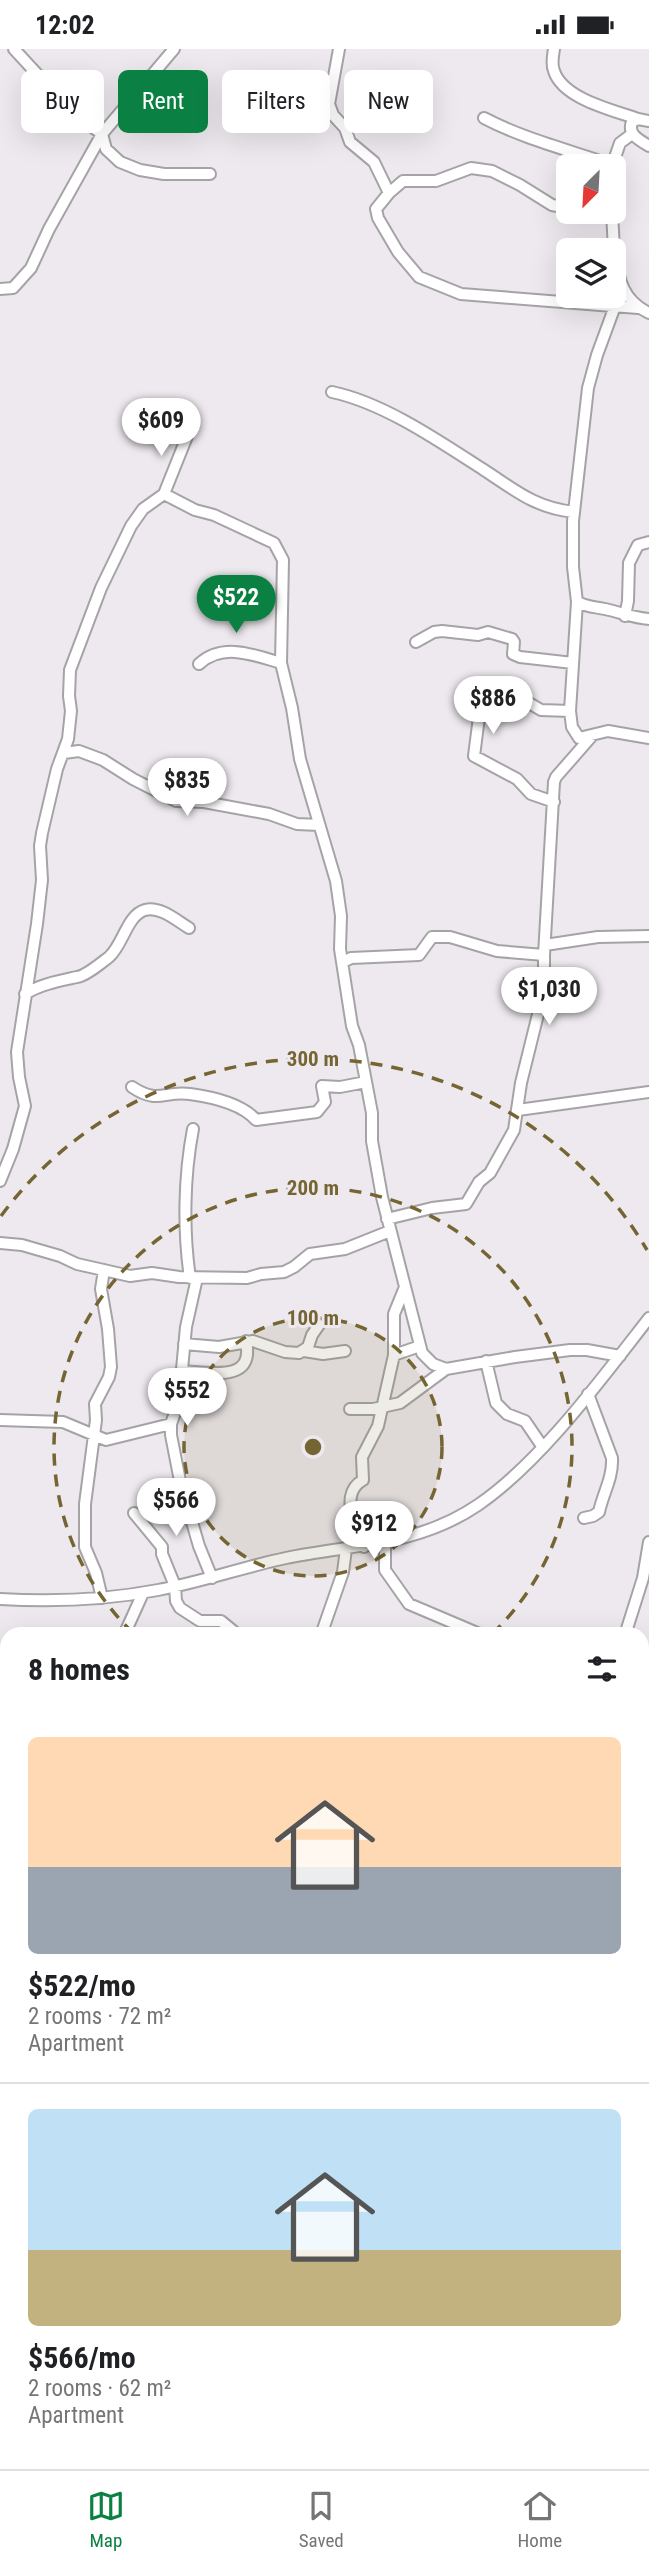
<!DOCTYPE html>
<html lang="en">
<head>
<meta charset="utf-8">
<style>
  body { margin:0; font-family:"Roboto Condensed",sans-serif; background:#f6f6f6; color:#202124; height:100vh; display:flex; flex-direction:column; font-size:26px; white-space:nowrap }
  * { box-sizing:border-box; margin:0 }
  p { font-size:23px; color:#757577 }
  .icon { flex:none; width:38px; height:38px; fill:none; stroke:currentColor; stroke-width:2; stroke-linecap:round; stroke-linejoin:round }
  .map { position:relative; flex:1; overflow:hidden }
  .details { position:absolute; left:0px; top:1578px; width:649px; height:842px; display:flex; flex-direction:column; background:#fff; border-radius:21px 21px 0 0; box-shadow:0 7px 28px #0002 }
  .details>* { flex:none }
  .guide { position:absolute; left:21px; top:21px; width:607px; height:63px; display:flex; gap:14px }
  .needle { width:46px; rotate:204deg }
  .controls { position:absolute; left:556px; top:105px; display:grid; gap:14px }
  .controls a { display:grid; place-items:center; width:70px; height:70px; border-radius:10px; background:#fff; box-shadow:0 7px 28px #0002; font-size:35px }
  .price { position:absolute; translate:-50% -60px; padding:0 16px; border-radius:24px; background:#fff; color:#222; font-size:23px; line-height:46px; filter:drop-shadow(0 2px 4px #0008) }
  .price::after { content:''; position:absolute; left:50%; top:42px; width:21px; height:16px; margin-left:-10px; background:inherit; clip-path:polygon(0 0,100% 0,50% 100%) }
  .price.current { background:#0b8043; color:#fff }
  ul { padding:0; list-style:none }
  li { display:grid; align-content:center; gap:14px; height:371px; padding:0 28px }
  li+li { border-top:2px solid #e0e0e0 }
  li span { display:grid; place-items:center; height:217px; border-radius:10px; color:#555 }
  li>.icon { margin-inline-start:auto }
  span .icon { width:126px; height:126px; fill:#fffc; stroke-width:1 }
  li b { font-size:30px }
  h2 { display:flex; justify-content:space-between; align-items:center; height:84px; padding:0 28px; font-size:30px }
  .tag { padding:0 24px; border-radius:10px; background:#fff; box-shadow:0 7px 28px #0002; font-size:24px; line-height:63px }
  .tag.current { background:#0b8043; color:#fff }
  .status { display:flex; justify-content:space-between; align-items:center; height:49px; padding:0 35px; background:#fff; direction:ltr }
  .status svg { height:19px; fill:currentColor }
  .tab-bar { display:flex; justify-content:space-around; align-items:center; height:98px; border-top:2px solid #e0e0e0; background:#fff; font-size:19px; color:#757577 }
  .tab-bar a { display:grid; justify-items:center; gap:4px }
  .tab-bar .current { color:#0b8043 }
  .map>svg:first-child { display:block }
</style>
</head>
<body>
<div class="status"><b>12:02</b><svg viewBox="0 0 49 12"><path d="M0 12V9h3v3zM5 12V6h3v6zM10 12V3h3v9zM15 12V0h3v12zM26 1h20v11H26zM47 4h2v5h-2z"/></svg></div>
<div class="map">
<svg width="649" height="2420" viewBox="0 0 649 2420">
  <rect width="100%" height="100%" fill="#ede9ee"/>
  <g fill="none" stroke-linecap="round" stroke-linejoin="round">
    <defs>
      <path id="minor" d="M 14,0 L 73,64 L 102,85 L 106,100 L 120,113 L 140,121 L 164,125 L 210,125
        M 339,0 L 329,55 L 333,66 L 345,79 L 350,93 L 374,113 L 389,144
        M 554,0 C 553,7 551,15 554,22 C 563,50 613,61 638,70
        M 484,69 C 524,90 569,101 612,116
        M 649,72 L 638,70 L 632,73 C 627,85 639,91 649,97
        M 612,117 L 620,94 L 632,85
        M 568,159 L 552,156 L 520,136 L 492,122 L 471,119 L 436,132 L 403,132 L 389,144 L 376,160 L 378,169 L 398,203 L 419,228 L 461,245 L 638,259
        M 612,163 L 614,201
        M 614,205 C 619,231 623,252 649,264
        M 0,240 L 13,239 L 31,219 L 49,180 L 102,85 L 174,0
        M 615,257 L 597,306 L 588,339 L 573,472 L 573,518 L 577,553 L 570,662 L 572,678 L 579,689 L 608,682 L 649,689
        M 332,343 C 384,354 439,392 484,421 C 515,441 535,459 574,463
        M 164,445 L 188,385
        M 577,553 C 587,558 595,558 605,560 C 620,563 633,569 649,570
        M 625,567 L 628,552 L 629,514 L 638,496 L 649,493
        M 416,593 L 434,583 L 442,582 L 478,586 L 488,583 L 512,590 L 514,593 L 513,605 L 520,608 L 573,614
        M 199,615 C 223,593 254,606 281,614
        M 64,704 L 79,702 L 103,711 L 133,730 L 176,752 L 204,753 L 269,765 L 297,775 L 319,776
        M 554,753 L 531,745 L 517,730 L 474,707 L 479,668 L 512,652 L 524,651 L 541,661 L 570,662
        M 545,896 L 598,888 L 649,887
        M 343,913 L 351,909 L 419,906 L 432,888 L 450,888 L 497,902 L 544,906
        M 25,945 C 41,935 59,932 77,928 C 86,927 101,914 109,908 C 123,896 127,866 145,861 C 160,857 176,871 189,879
        M 132,1038 C 159,1056 164,1041 190,1045 C 212,1048 242,1055 256,1071 L 317,1063 L 325,1053 L 322,1037 L 340,1038 L 366,1033
        M 518,1061 L 649,1043
        M 0,1132 L 13,1100 L 25,1057 L 19,1028 L 17,1003 L 37,875 L 42,831 L 40,797 L 42,784 L 57,720 L 68,690 L 71,662 L 69,647 L 70,621 L 101,539 L 131,477 L 143,460 L 164,445 L 195,461 L 214,466 L 274,494 L 283,511 L 281,614 L 292,659 L 300,710 L 336,832 L 341,867 L 340,900 L 352,977 L 359,996 L 372,1064 L 372,1092 L 382,1148 L 422,1304 L 433,1315 L 446,1320 L 515,1308 L 570,1301 L 587,1301 L 620,1307
        M 387,1170 L 432,1159 L 466,1155 L 479,1133 L 490,1124 L 514,1081 L 521,1034 L 544,941 L 544,906 L 554,733 L 556,728 L 591,688
        M 0,1194 L 22,1196 L 60,1207 L 77,1215 L 130,1227 L 152,1224 L 179,1228 L 247,1229 L 261,1225 L 284,1223 L 294,1218 L 310,1205 L 345,1200 L 390,1182
        M 190,1229 C 183,1181 184,1127 193,1080
        M 197,1229 L 186,1278 L 179,1352 L 171,1375 L 171,1386 L 180,1432 L 199,1497 L 212,1529
        M 184,1295 L 219,1298 L 253,1292 L 285,1303 L 299,1304 L 308,1298 L 312,1286 L 319,1276
        M 304,1302 L 323,1305 L 345,1302
        M 394,1306 L 420,1297
        M 486,1312 L 496,1354 L 507,1365 L 525,1372 L 542,1397
        M 181,1322 C 209,1323 255,1335 246,1292
        M 350,1360 L 373,1360 L 400,1354 L 446,1320
        M 0,1371 L 63,1373 L 106,1391 L 171,1375
        M 134,1464 L 162,1498 L 162,1505 L 175,1537 L 176,1552 L 180,1559 L 200,1572 L 221,1572 L 238,1586
        M 584,1469 L 593,1467 L 599,1463 C 603,1444 613,1429 612,1409 L 588,1345
        M 385,1494 L 385,1521 L 409,1555 L 482,1586
        M 364,1498 L 363,1487 L 353,1477 C 351,1460 345,1441 363,1431 L 362,1408 L 378,1377 L 394,1306 L 394,1265 L 405,1238
        M 102,1549 L 96,1524 L 85,1498 L 85,1455 L 96,1371 L 95,1355 L 109,1328 L 111,1318 L 108,1280 L 101,1240 L 104,1221
        M 0,1550 C 53,1553 106,1551 158,1541 C 202,1533 243,1518 286,1509 C 354,1495 418,1497 478,1456 C 541,1413 602,1329 649,1269
        M 124,1586 L 143,1544
        M 321,1586 L 343,1523 L 346,1500
        M 625,1586 L 643,1529 L 649,1493
        M 642,1662 L 649,1669
        M 642,1697 L 649,1694
        M 0,1721 L 7,1721
        M 0,1799 L 7,1823
        M 642,1826 L 649,1818
        M 642,1857 L 649,1859
        M 642,1937 L 649,1931
        M 0,1999 L 7,1992
        M 642,2027 L 649,2025
        M 642,2155 L 649,2156
        M 0,2254 L 7,2248
        M 642,2260 L 649,2263
        M 0,2344 L 7,2346
        M 119,2413 L 119,2420"/>
    </defs>
    <use href="#minor" stroke="#a6a3a7" stroke-width="14"/>
    <use href="#minor" stroke="#fff" stroke-width="10"/>
  </g>
  <circle cx="313" cy="1398" r="129" fill="#756533" fill-opacity=".12"/>
  <g fill="none" stroke="#756533" stroke-width="3.5" stroke-dasharray="12 9">
    <circle cx="313" cy="1398" r="129"/>
    <path d="M133 1584A259 259 0 1 1 493 1584"/>
    <path d="M1 1167A388 388 0 0 1 647 1201"/>
  </g>
  <circle cx="313" cy="1398" r="10" fill="#756533" stroke="#ede9ee" stroke-width="3.5"/>
  <g font-size="21" text-anchor="middle" font-weight="bold" fill="#756533" stroke="#ede9ee" stroke-width="6" stroke-linejoin="round" paint-order="stroke">
    <text x="313" y="1017">300 m</text>
    <text x="313" y="1146">200 m</text>
    <text x="313" y="1276">100 m</text>
  </g>
</svg>
<div class="controls">
<a><svg class="needle" viewBox="-14 -14 28 28"><path d="M0-13l5 13h-10z" fill="#e53935"/><path d="M0 13l5-13h-10z" fill="#757577"/></svg></a>
<a><svg class="icon" aria-label="layers" viewBox="0 0 24 24"><path d="M12 4l9 5-9 5-9-5zM3 14l9 5 9-5"/></svg></a>
</div>
<b class="price" style="left:161px;top:409px">$609</b>
<b class="price current" style="left:236px;top:586px">$522</b>
<b class="price" style="left:493px;top:687px">$886</b>
<b class="price" style="left:187px;top:769px">$835</b>
<b class="price" style="left:549px;top:978px">$1,030</b>
<b class="price" style="left:187px;top:1379px">$552</b>
<b class="price" style="left:176px;top:1489px">$566</b>
<b class="price" style="left:374px;top:1512px">$912</b>
<div class="guide">
<a class="tag">Buy</a>
<a class="tag current">Rent</a>
<a class="tag">Filters</a>
<a class="tag">New</a>
</div>
<section class="details">
<h2>8 homes<svg class="icon" aria-label="filters" viewBox="0 0 24 24"><path d="M4 7h16M4 17h16"/><circle cx="9" cy="7" r="2"/><circle cx="15" cy="17" r="2"/></svg></h2>
<ul>
<li><span style="background:linear-gradient(#ffd9b3 60%,#9aa5b1 0)"><svg class="icon" aria-label="home" viewBox="0 0 24 24"><path d="M3 11l9-7 9 7M6 9v11h12V9"/></svg></span><div><b>$522/mo</b><p>2 rooms · 72 m²</p><p>Apartment</p></div></li>
<li><span style="background:linear-gradient(#bfe0f5 65%,#c2b280 0)"><svg class="icon" aria-label="home" viewBox="0 0 24 24"><path d="M3 11l9-7 9 7M6 9v11h12V9"/></svg></span><div><b>$566/mo</b><p>2 rooms · 62 m²</p><p>Apartment</p></div></li>
</ul>
</section>
</div>
<nav class="tab-bar">
<a class="current"><svg class="icon" aria-label="map" viewBox="0 0 24 24"><path d="M3 6l6-2 6 2 6-2v14l-6 2-6-2-6 2zM9 4v14M15 6v14"/></svg>Map</a>
<a><svg class="icon" aria-label="saved" viewBox="0 0 24 24"><path d="M7 4h10v16l-5-4-5 4z"/></svg>Saved</a>
<a><svg class="icon" aria-label="home" viewBox="0 0 24 24"><path d="M3 11l9-7 9 7M6 9v11h12V9"/></svg>Home</a>
</nav>
</body>
</html>
